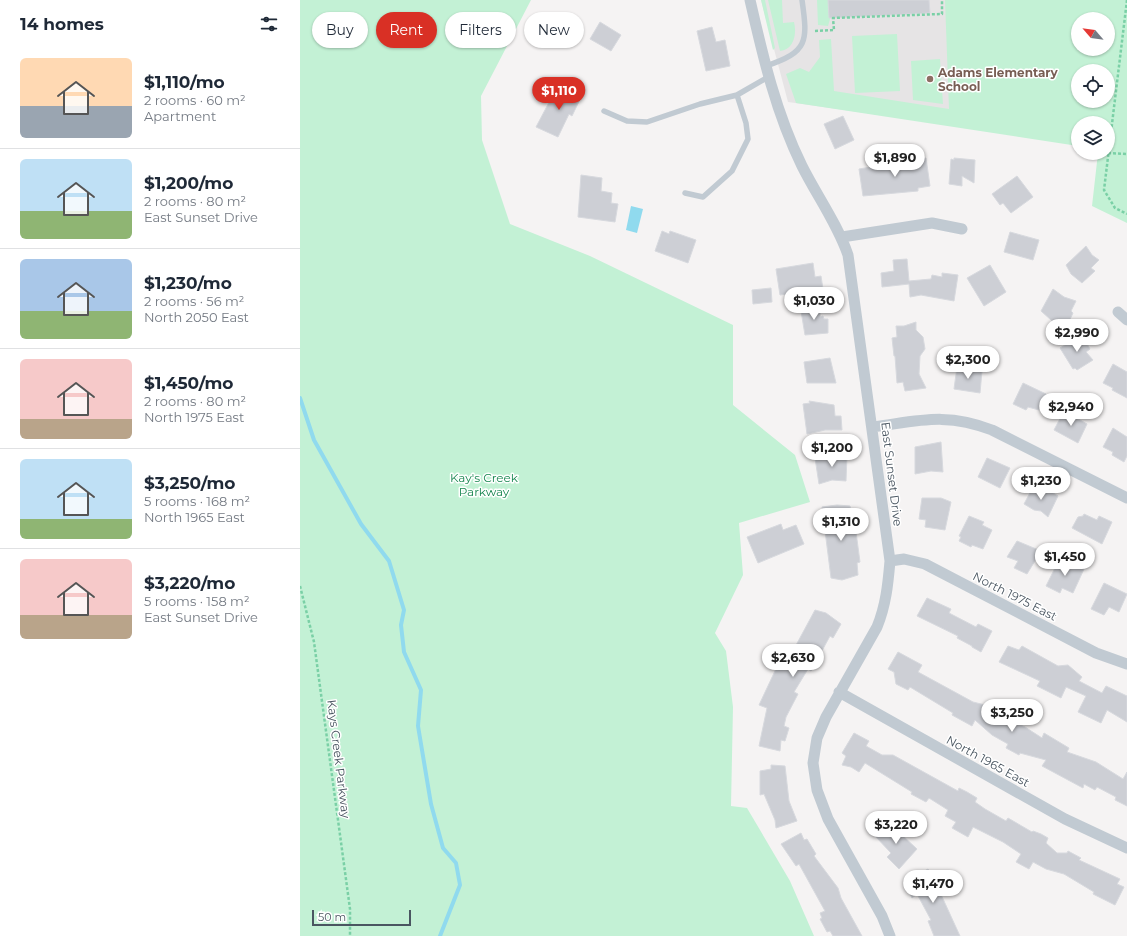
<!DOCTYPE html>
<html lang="en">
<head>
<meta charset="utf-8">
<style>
  body { margin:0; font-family:Montserrat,sans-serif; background:#f2f2f3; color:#1f2937; height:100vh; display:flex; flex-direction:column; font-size:15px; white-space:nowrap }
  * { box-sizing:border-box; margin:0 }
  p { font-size:13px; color:#747a83 }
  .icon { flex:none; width:22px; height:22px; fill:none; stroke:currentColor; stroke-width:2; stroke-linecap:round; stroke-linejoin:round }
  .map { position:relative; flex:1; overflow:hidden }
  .panel { display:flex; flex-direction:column; background:#fff; width:300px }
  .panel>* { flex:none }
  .hud { position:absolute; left:12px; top:12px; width:380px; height:36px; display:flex; gap:8px }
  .needle { width:26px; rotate:298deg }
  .controls { position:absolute; left:771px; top:12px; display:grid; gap:8px }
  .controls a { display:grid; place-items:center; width:44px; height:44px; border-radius:50%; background:#fff; box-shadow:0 1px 3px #0004; font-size:20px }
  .scale { position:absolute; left:12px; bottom:10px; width:99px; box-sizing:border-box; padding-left:4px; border:2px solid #4a5661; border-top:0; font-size:11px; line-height:14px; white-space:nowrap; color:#4a5661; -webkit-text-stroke:3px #fff; paint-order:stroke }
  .price { position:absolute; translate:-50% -34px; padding:0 9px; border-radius:14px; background:#fff; color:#222; font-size:13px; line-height:26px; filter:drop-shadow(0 1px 2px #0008) }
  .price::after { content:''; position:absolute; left:50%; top:24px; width:12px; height:9px; margin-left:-6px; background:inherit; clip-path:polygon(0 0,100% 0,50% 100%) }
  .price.active { background:#d93025; color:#fff }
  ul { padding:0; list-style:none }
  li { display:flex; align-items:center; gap:12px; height:100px; padding:0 20px }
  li+li { border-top:1px solid #e0e1e3 }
  li span { display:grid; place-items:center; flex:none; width:112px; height:80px; border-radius:6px; color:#555 }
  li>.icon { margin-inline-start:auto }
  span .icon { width:48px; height:48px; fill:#fffc; stroke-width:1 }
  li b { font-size:17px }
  h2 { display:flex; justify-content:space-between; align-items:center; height:48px; padding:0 20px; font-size:17px }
  .tag { padding:0 14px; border-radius:18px; background:#fff; box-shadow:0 1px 3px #0004; font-size:14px; line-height:36px }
  .tag.active { background:#d93025; color:#fff }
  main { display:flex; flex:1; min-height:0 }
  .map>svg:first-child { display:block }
</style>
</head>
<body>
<main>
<section class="panel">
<h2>14 homes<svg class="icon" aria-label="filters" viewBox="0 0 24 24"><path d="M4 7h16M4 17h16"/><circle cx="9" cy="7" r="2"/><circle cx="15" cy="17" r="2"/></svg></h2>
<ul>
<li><span style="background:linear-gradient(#ffd9b3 60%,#9aa5b1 0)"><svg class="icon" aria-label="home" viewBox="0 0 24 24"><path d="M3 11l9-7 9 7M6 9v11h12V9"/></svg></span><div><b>$1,110/mo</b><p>2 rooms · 60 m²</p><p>Apartment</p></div></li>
<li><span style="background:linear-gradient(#bfe0f5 65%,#8fb573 0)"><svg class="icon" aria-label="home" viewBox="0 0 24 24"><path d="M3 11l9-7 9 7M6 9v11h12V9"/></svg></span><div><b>$1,200/mo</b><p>2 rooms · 80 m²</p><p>East Sunset Drive</p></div></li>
<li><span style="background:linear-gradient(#a9c7e8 65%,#8fb573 0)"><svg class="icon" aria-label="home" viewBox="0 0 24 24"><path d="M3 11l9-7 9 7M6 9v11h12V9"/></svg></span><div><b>$1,230/mo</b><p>2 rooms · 56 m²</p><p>North 2050 East</p></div></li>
<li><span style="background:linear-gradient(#f6c9c9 75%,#b9a48a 0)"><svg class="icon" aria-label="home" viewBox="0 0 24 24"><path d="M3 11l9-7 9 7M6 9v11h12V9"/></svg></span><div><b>$1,450/mo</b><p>2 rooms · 80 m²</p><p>North 1975 East</p></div></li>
<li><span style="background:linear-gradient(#bfe0f5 75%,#8fb573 0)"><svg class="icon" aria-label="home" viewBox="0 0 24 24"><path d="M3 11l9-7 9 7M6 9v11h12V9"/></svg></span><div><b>$3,250/mo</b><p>5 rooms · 168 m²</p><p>North 1965 East</p></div></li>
<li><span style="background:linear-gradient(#f6c9c9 70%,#b9a48a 0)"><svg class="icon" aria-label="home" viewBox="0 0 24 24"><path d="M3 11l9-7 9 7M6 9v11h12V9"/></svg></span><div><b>$3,220/mo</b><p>5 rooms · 158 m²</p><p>East Sunset Drive</p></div></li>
</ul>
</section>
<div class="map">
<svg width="827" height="936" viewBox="0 0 827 936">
  <rect width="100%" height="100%" fill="#f5f3f3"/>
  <path fill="#e6e4e5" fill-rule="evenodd" d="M 461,0 L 822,0 L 808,71 L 778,71 L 778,123 L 580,115 L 488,102 ZM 778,19 L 808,19 L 808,49 L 778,49 Z"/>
  <path fill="#c3f1d5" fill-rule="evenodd" d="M 0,0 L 231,0 L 181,96 L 182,140 L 210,224 L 290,256 L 433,325 L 433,405 L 495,455 L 510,502 L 439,523 L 443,575 L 415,633 L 426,651 L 433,707 L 431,806 L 447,808 L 490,881 L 514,936 L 0,936 Z
    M 461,0 L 465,0 L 475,48 L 473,50 Z
    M 468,0 L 482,0 L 483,23 L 494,22 C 497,34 494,50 480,51 Z
    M 517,0 L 528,0 L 530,19 L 528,26 L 518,25 Z
    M 645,0 L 827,0 L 827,223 L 792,206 L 798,153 L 808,153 L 808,123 L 778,123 L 778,146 L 496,103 L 486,74 L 500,68 L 509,72 L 520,57 L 519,40 L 531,39 L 534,91 L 649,109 ZM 778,19 L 808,19 L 808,49 L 778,49 ZM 778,71 L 808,71 L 808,101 L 778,101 Z
    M 597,34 L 600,91 L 555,93 L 552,36 Z
    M 640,59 L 643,104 L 613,100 L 611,61 Z"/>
  <path fill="#90daee" d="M 331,206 L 343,209 L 337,233 L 326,230 Z"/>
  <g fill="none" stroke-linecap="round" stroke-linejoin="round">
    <path stroke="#90daee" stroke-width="4" d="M 0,398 L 14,440 L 61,524 L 89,561 L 104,610 L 101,625 L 104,652 L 121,690 L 118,726 L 131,804 L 143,848 L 156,863 L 160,885 L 140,936"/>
  </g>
  <path fill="#cdcfd5" stroke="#d7d9de" d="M 528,0 L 629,0 L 630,13 L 529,18 Z
    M 300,22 L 321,35 L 311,51 L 290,39 Z
    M 412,27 L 416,42 L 425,40 L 430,66 L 406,71 L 397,31 Z
    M 267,86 L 283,93 L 272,116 L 269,114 L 258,137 L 236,127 L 255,91 L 263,95 Z
    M 543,116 L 554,140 L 535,149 L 524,124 Z
    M 626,158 L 630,186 L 618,188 L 618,191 L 563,196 L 559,169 Z
    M 654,158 L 675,160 L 674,183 L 662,176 L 662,186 L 649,184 L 651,159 L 654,160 Z
    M 281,175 L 302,178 L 301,191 L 312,193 L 311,203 L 318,204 L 315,222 L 278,217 Z
    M 717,176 L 733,197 L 711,213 L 703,203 L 700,205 L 692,194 Z
    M 362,231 L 369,234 L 370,231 L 396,240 L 388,263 L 355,251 Z
    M 710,232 L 739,240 L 733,260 L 704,252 Z
    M 786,246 L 792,255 L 799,260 L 791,268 L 795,271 L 782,283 L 771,274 L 766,265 Z
    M 607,259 L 609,281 L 631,279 L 632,275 L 642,277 L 642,273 L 658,275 L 654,301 L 621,295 L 610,297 L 609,284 L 582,287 L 581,273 L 594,271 L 593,260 Z
    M 513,263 L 515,277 L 521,276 L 523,289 L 480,295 L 476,269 Z
    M 690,265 L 706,292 L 684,306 L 667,278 Z
    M 471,288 L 472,302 L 453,304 L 452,290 Z
    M 753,289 L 764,297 L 776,301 L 771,311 L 773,313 L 767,326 L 751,320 L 741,311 Z
    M 520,303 L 520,317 L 523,316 L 524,319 L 528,319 L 528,333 L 505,335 L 501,311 Z
    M 616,322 L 616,330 L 623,337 L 625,349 L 620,356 L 619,374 L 626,388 L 605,391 L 603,382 L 597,383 L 595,356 L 594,356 L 592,338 L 597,337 L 596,326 L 604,326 Z
    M 782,335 L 790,349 L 786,352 L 793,360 L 777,370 L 775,368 L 773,369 L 760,348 Z
    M 530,358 L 536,383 L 507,383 L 504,362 Z
    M 813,364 L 827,372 L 827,398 L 812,390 L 813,388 L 803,383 Z
    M 657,367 L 674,371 L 682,371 L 680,393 L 654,389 Z
    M 723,383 L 746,394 L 739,410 L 728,407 L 726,410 L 713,404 Z
    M 509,401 L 534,405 L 535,416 L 541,416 L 542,430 L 525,430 L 507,434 L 503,404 L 510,403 Z
    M 764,411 L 787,424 L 778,443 L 754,430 Z
    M 813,428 L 827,437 L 827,456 L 824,462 L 812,455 L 813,452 L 803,447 Z
    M 641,442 L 643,472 L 631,471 L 615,474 L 615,447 Z
    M 529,454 L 547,455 L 546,481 L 532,480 L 519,484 L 515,458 Z
    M 687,458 L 710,468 L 700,488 L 678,477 Z
    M 733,487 L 743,492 L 745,488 L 758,496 L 748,517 L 741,511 L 734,510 L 724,504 Z
    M 622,498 L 641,498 L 651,502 L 645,530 L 625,527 L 626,520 L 619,519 Z
    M 537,505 L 550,506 L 552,517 L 554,517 L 560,562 L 557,563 L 558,575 L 542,580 L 531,578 L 522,507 Z
    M 784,514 L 797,520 L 799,516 L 812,522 L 802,544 L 772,528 L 778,517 L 783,516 Z
    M 669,516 L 684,522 L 682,525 L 692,530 L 683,549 L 672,545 L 671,547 L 659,541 L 661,537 L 659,536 Z
    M 481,524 L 483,530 L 496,525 L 504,544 L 458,563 L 447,537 Z
    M 717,541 L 741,551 L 727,574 L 714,568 L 718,561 L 707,557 Z
    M 759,560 L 771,566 L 773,563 L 784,569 L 773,593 L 762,588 L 760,593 L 746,586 Z
    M 804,583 L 827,594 L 819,612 L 809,607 L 804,615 L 791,609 Z
    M 627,598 L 651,609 L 649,613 L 676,627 L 678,624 L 692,631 L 681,652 L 672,647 L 672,646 L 657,638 L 658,636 L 617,616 Z
    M 515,610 L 526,613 L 541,624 L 533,638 L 530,636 L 511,671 L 508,669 L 494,692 L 498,694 L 486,717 L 484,726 L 489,728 L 485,741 L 481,740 L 480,751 L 459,746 L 467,708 L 459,705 L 482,656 L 488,660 Z
    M 708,646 L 719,650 L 722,646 L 758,666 L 768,665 L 782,677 L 779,681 L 802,693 L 806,686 L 827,696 L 827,722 L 807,710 L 801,723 L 778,712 L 786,696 L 766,687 L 761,698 L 737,686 L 740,681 L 699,662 Z
    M 598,652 L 622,665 L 618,672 L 673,702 L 689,706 L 706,722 L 707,720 L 717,725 L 718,724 L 725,727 L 742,738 L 744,733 L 769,748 L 767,752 L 796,762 L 823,779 L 827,772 L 827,806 L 815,800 L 816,797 L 797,787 L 795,790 L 784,784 L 783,788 L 742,766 L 746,760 L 720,753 L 719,755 L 706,748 L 708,744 L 692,735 L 675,720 L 672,726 L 652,715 L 653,713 L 610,687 L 608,690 L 596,684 L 594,672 L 588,669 Z
    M 554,733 L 569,741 L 566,746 L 582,755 L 593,755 L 658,791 L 659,788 L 667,792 L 677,798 L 675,802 L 685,809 L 706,821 L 708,818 L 732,832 L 733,831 L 741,834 L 748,838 L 746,843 L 757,853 L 767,853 L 768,851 L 781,858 L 779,860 L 820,879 L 817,884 L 824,887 L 815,905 L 793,894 L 794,892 L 764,874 L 746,869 L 733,862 L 729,869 L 716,862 L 721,854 L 703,842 L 673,827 L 668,837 L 652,828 L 656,822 L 645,816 L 648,810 L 629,798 L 626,802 L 611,794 L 612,792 L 565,763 L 559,772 L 551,767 L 542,765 L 546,756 L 542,753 Z
    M 471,765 L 485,766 L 489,801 L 497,821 L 476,828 L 475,820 L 464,794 L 460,795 L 460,771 L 471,769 Z
    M 588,822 L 617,849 L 599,869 L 587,857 L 591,853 L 575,836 Z
    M 501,833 L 504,840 L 507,839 L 516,854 L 514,856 L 538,888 L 541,898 L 562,936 L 533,936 L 530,931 L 527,932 L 520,919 L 522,918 L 520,913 L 525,911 L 499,864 L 496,866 L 481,844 Z
    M 628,869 L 633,877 L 660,936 L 634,936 L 628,921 L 631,920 L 617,894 L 612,898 L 605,882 Z"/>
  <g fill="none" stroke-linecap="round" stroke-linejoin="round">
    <path stroke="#7ad0a6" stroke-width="2.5" stroke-dasharray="3 2" stroke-linecap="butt" d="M 827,0 L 804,190 L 815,208 L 827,214
      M 515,31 L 534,30 L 533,18 L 642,14 L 642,0
      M 808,153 L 827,154
      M 0,586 L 14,642 L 50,909 L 50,936"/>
    <path stroke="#c1cad2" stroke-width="5.5" d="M 466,66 C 508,52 508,42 502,0
      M 304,111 L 327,121 L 347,122 L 400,104 L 437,95 L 468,77
      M 385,193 L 403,197 L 432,171 L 448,139 L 446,123 L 437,95"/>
    <path stroke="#c1cad2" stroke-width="11" d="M 450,0 C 463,57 476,113 502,166 C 517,196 537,223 548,255 L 590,561 C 588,584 586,605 577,627 L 526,717 L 517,738 L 513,763 L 517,790 L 528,819 L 582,916 L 590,936
      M 542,237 L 632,223 L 662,229
      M 818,312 L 827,320
      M 573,427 C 619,421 646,412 692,430 L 827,498
      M 590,561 L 604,559 L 625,564 L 796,653 L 827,664
      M 539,692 L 765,819 L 827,848"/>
  </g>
  <circle fill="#8d6e63" stroke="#fff" stroke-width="1.5" cx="630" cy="79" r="4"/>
  <g text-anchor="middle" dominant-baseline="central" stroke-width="3" stroke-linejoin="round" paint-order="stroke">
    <g font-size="12" font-weight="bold" fill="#785e54" stroke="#fff" text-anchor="start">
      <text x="638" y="72">Adams Elementary<tspan x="638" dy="14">School</tspan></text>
    </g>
    <g font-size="12" fill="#4a5661" stroke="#fff">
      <text transform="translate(592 474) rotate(83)">East Sunset Drive</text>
      <text transform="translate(715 596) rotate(27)">North 1975 East</text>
      <text transform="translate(39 759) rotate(83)">Kays Creek Parkway</text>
      <text transform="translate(688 761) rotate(29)">North 1965 East</text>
    </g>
    <g font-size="12" fill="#17864f" stroke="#fff">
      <text x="184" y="477">Kay's Creek<tspan x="184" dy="14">Parkway</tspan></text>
    </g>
  </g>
</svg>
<div class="controls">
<a><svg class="needle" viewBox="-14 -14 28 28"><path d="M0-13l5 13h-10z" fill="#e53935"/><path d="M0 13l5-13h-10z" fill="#747a83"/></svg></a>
<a><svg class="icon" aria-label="locate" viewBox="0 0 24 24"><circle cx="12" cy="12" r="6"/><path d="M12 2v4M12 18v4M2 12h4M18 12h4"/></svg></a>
<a><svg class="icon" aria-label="layers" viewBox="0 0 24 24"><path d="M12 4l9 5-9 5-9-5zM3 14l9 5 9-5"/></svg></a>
</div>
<div class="scale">50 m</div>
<b class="price active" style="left:259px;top:111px">$1,110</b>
<b class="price" style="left:595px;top:178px">$1,890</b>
<b class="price" style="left:514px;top:321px">$1,030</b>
<b class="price" style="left:777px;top:353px">$2,990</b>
<b class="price" style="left:668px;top:380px">$2,300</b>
<b class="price" style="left:771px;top:427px">$2,940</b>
<b class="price" style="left:532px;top:468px">$1,200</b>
<b class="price" style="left:741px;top:501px">$1,230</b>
<b class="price" style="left:541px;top:542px">$1,310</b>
<b class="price" style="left:765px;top:577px">$1,450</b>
<b class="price" style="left:493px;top:678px">$2,630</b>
<b class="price" style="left:712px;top:733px">$3,250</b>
<b class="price" style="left:596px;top:845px">$3,220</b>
<b class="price" style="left:633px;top:904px">$1,470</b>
<div class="hud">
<a class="tag">Buy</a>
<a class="tag active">Rent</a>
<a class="tag">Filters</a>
<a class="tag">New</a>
</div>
</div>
</main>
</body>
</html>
